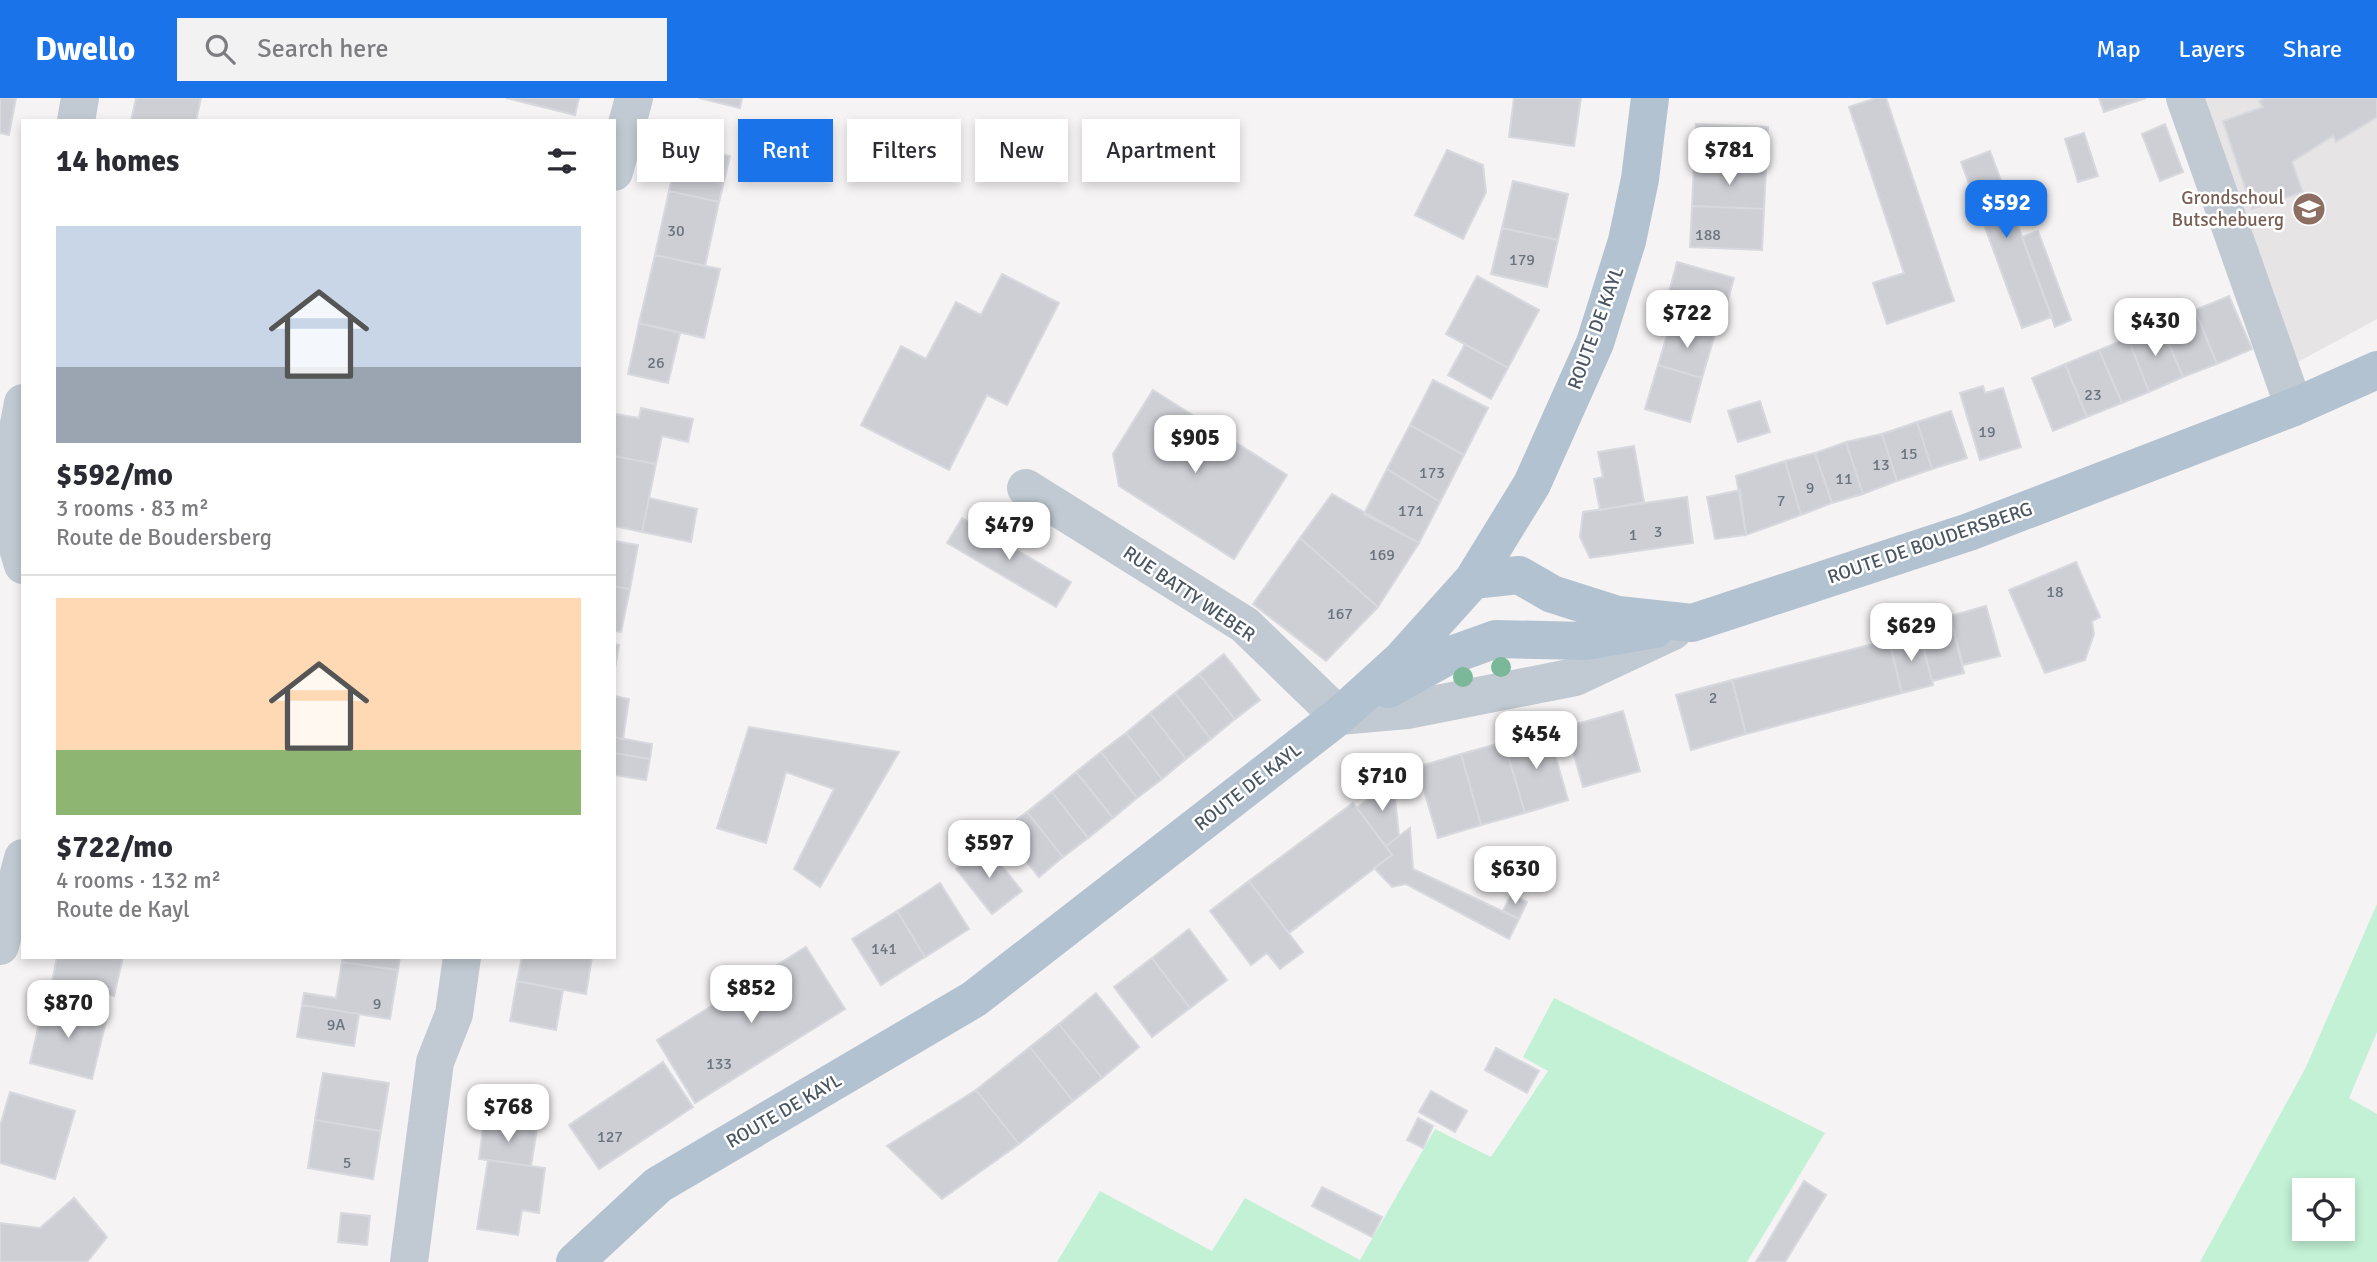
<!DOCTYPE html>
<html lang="en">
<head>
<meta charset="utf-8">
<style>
  body { margin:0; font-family:Signika,sans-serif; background:#f2f2f3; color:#2b2b33; height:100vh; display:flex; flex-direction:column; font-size:26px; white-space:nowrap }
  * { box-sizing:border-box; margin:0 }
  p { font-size:23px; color:#7c7c81 }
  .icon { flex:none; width:38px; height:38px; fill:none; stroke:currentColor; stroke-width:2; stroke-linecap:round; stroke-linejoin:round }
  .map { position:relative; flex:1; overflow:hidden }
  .details { position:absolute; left:21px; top:21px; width:595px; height:840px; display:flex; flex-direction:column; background:#fff; border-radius:0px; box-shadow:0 4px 10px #0003 }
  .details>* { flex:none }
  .hud { position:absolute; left:637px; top:21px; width:665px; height:63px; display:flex; gap:14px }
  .buttons { position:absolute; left:2292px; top:1080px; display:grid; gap:14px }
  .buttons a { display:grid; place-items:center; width:63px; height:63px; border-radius:0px; background:#fff; box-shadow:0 4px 10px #0003; font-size:35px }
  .price { position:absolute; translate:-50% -60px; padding:0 16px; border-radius:14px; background:#fff; color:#222; font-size:23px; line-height:46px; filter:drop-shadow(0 2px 4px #0008) }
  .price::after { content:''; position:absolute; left:50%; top:42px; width:21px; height:16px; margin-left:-10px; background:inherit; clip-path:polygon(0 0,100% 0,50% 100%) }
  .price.active { background:#1a73e8; color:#fff }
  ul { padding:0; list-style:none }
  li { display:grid; align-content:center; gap:14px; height:371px; padding:0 35px }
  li+li { border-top:2px solid #e1e1e2 }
  li span { display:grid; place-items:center; height:217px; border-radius:0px; color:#555 }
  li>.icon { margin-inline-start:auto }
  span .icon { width:126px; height:126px; fill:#fffc; stroke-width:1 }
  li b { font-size:30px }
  h2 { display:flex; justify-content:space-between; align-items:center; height:84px; padding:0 35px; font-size:30px }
  .chip { padding:0 24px; border-radius:0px; background:#fff; box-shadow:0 4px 10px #0003; font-size:24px; line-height:63px }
  .chip.active { background:#1a73e8; color:#fff }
  header { display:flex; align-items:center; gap:42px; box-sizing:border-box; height:98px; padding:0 35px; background:#1a73e8; color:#fff }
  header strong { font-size:33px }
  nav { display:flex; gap:38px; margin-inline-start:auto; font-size:24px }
  .search { width:490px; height:63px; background:#f2f2f3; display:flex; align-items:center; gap:18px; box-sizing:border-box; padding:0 24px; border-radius:0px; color:#7c7c81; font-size:26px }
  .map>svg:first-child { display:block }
</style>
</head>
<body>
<header>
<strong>Dwello</strong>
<div class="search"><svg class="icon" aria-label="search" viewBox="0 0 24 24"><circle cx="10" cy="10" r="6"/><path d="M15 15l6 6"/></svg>Search here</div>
<nav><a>Map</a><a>Layers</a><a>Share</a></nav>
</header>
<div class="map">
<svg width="2377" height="1164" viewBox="0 0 2377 1164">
  <rect width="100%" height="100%" fill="#f5f3f3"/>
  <path fill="#e6e4e5" d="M 2203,0 L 2377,0 L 2377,221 L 2296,265 Z"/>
  <path fill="#c3f1d5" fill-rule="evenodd" d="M 2377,806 L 2377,934 L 2349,1000 L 2377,1016 L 2377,1164 L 2200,1164 L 2306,969 ZM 2343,1092 L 2343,1130 L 2305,1130 L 2305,1092 Z
    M 1554,900 L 1825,1035 L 1747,1164 L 1057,1164 L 1100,1093 L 1212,1153 L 1245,1100 L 1360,1162 L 1435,1031 L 1491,1059 L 1548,973 L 1523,959 Z"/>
  <path fill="#cdcfd5" stroke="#d7d9de" stroke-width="2" d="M 0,0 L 16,0 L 9,37 L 0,35 Z
    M 136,0 L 201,0 L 196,23 L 131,23 Z
    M 506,0 L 579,0 L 575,17 Z
    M 699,0 L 742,0 L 740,10 Z
    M 1514,0 L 1581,0 L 1574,48 L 1509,39 Z
    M 1876,0 L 1886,0 L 1954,203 L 1887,226 L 1873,185 L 1904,175 L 1849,9 Z
    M 2099,0 L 2146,0 L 2104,14 Z
    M 2264,0 L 2377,0 L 2377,19 L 2336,44 L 2333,38 L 2292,64 L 2303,94 L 2252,111 L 2223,23 L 2263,9 L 2259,3 Z
    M 1696,26 L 1768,29 L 1766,70 L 1694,66 Z
    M 2165,26 L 2183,74 L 2160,83 L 2142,36 Z
    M 2084,35 L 2098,78 L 2078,84 L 2065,41 Z
    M 680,47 L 730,58 L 719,104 L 669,93 Z
    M 1447,52 L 1483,67 L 1486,94 L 1463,141 L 1415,117 Z
    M 1990,53 L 2052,219 L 2022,230 L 1961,64 Z
    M 1694,66 L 1766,70 L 1764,111 L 1692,108 Z
    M 1513,83 L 1568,96 L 1558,142 L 1502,130 Z
    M 669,93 L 719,104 L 705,168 L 655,157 Z
    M 1692,108 L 1764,111 L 1762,152 L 1690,149 Z
    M 1502,130 L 1558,142 L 1547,189 L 1491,176 Z
    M 2038,133 L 2071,222 L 2055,229 L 2022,139 Z
    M 655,157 L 720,171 L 704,240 L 639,225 Z
    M 1677,164 L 1734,180 L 1722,224 L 1665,209 Z
    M 1002,176 L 1059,205 L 1007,307 L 987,297 L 949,372 L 861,327 L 901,248 L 926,261 L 956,204 L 981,217 Z
    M 1477,178 L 1539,212 L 1508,270 L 1446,236 Z
    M 2229,198 L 2252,251 L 2217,266 L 2195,212 Z
    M 2195,212 L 2217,266 L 2183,279 L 2161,227 Z
    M 1671,224 L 1715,236 L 1702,280 L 1658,267 Z
    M 639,225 L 680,235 L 668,285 L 628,276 Z
    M 2161,227 L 2183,279 L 2149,294 L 2128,240 Z
    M 2128,240 L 2149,294 L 2122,305 L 2099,252 Z
    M 1465,246 L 1508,270 L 1491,301 L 1448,277 Z
    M 2099,252 L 2122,305 L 2087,319 L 2065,266 Z
    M 2065,266 L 2087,319 L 2053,333 L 2032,280 Z
    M 1658,267 L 1702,280 L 1690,324 L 1645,311 Z
    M 1433,282 L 1488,310 L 1464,357 L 1410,327 Z
    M 1983,288 L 1985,295 L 2003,290 L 2021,349 L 1980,362 L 1960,295 Z
    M 1153,292 L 1287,377 L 1234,461 L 1119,388 L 1113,356 Z
    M 1760,303 L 1770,334 L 1738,344 L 1728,313 Z
    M 641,310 L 693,321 L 688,344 L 662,338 L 656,366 L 614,358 L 615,316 L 639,320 Z
    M 1951,313 L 1967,360 L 1932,371 L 1917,324 Z
    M 1917,324 L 1932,371 L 1897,383 L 1882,336 Z
    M 1410,327 L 1464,357 L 1440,404 L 1387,371 Z
    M 1882,336 L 1897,383 L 1863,396 L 1846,344 Z
    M 1846,344 L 1863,396 L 1832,405 L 1815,355 Z
    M 1634,348 L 1644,404 L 1600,412 L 1594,381 L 1603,379 L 1598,354 Z
    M 1815,355 L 1832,405 L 1801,417 L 1785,363 Z
    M 614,358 L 656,366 L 642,434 L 614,428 Z
    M 1785,363 L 1801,417 L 1746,437 L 1736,378 Z
    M 1387,371 L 1440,404 L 1419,445 L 1364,416 Z
    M 1740,392 L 1746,437 L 1715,441 L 1707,399 Z
    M 1332,396 L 1419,445 L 1378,509 L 1300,440 Z
    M 1687,399 L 1693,445 L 1590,460 L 1580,439 L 1583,414 Z
    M 649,400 L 697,411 L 691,444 L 642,434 Z
    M 962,420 L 1071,484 L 1056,509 L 947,445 Z
    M 1300,440 L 1378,509 L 1326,563 L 1253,506 Z
    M 614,443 L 638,447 L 630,491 L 614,488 Z
    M 2076,464 L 2100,519 L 2092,523 L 2094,536 L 2085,562 L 2045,575 L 2009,492 Z
    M 614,488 L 630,491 L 621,534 L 614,533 Z
    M 1986,508 L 2000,558 L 1963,567 L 1950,518 Z
    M 1950,518 L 1964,575 L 1932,583 L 1917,526 Z
    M 1919,534 L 1933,587 L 1902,595 L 1889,542 Z
    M 1889,542 L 1902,595 L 1746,636 L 1732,582 Z
    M 614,546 L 619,547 L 614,577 Z
    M 1224,556 L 1260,602 L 1235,621 L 1199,576 Z
    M 1199,576 L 1235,621 L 1211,641 L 1175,595 Z
    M 1732,582 L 1746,636 L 1691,652 L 1676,597 Z
    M 1175,595 L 1211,641 L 1186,661 L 1150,615 Z
    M 614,598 L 629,601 L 623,641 L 614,639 Z
    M 1623,613 L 1640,673 L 1583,689 L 1566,629 Z
    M 1150,615 L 1186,661 L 1162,681 L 1126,635 Z
    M 749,629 L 899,654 L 820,789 L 794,771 L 834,691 L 786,674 L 766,745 L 717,730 Z
    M 1548,632 L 1568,702 L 1525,715 L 1504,644 Z
    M 1126,635 L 1162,681 L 1137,700 L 1101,654 Z
    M 614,639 L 652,646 L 650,661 L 614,655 Z
    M 1504,644 L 1525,715 L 1481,727 L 1461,656 Z
    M 1101,654 L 1137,700 L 1113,720 L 1076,674 Z
    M 614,655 L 650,661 L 646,682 L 614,677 Z
    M 1461,656 L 1481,727 L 1438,740 L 1417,669 Z
    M 1076,674 L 1113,720 L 1088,740 L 1052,694 Z
    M 1393,680 L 1399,738 L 1386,748 L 1357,710 Z
    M 1052,694 L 1088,740 L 1063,759 L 1027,714 Z
    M 1353,705 L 1392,757 L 1289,835 L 1249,783 Z
    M 1027,714 L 1063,759 L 1039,779 L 1002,733 Z
    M 1410,730 L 1413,771 L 1519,821 L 1509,841 L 1406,786 L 1392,789 L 1374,770 L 1392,757 L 1386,748 Z
    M 985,747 L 1022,793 L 992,816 L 956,771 Z
    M 1249,783 L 1303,854 L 1280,871 L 1267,855 L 1251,867 L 1210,813 Z
    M 940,785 L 969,831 L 925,859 L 897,813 Z
    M 1511,796 L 1527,804 L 1519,821 L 1503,813 Z
    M 897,813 L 925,859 L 881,887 L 852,841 Z
    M 1189,831 L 1227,882 L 1190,910 L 1152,860 Z
    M 806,849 L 845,911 L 695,1005 L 657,942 Z
    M 57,859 L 123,859 L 114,898 L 52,884 Z
    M 343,859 L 400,859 L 398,872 L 342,864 Z
    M 522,859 L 592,859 L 586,896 L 517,883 Z
    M 1152,860 L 1190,910 L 1152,939 L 1114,889 Z
    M 342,864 L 398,872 L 390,921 L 302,907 L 304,895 L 336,900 Z
    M 517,883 L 563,892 L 556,932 L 510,923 Z
    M 1096,895 L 1139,949 L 1102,980 L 1059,926 Z
    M 44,904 L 107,919 L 92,981 L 30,965 Z
    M 302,907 L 359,916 L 354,948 L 297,939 Z
    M 1059,926 L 1102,980 L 1073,1003 L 1030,949 Z
    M 1030,949 L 1073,1003 L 1019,1046 L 976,992 Z
    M 1496,950 L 1539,973 L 1527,995 L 1485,972 Z
    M 663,964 L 693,1009 L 599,1071 L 569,1027 Z
    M 323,975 L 389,985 L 381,1033 L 315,1022 Z
    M 976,992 L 1019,1046 L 942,1101 L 887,1048 Z
    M 1431,993 L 1467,1013 L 1455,1034 L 1419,1014 Z
    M 10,994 L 75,1013 L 55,1081 L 0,1065 L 0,1028 Z
    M 1418,1020 L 1433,1028 L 1423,1050 L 1407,1042 Z
    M 315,1022 L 381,1033 L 373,1081 L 308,1070 Z
    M 484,1023 L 537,1031 L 531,1068 L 479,1061 Z
    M 488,1062 L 545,1070 L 539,1115 L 522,1112 L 518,1137 L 477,1131 Z
    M 1804,1083 L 1826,1097 L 1785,1164 L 1756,1164 Z
    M 1322,1089 L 1382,1119 L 1372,1139 L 1312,1108 Z
    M 74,1100 L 107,1139 L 87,1164 L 0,1164 L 0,1125 L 40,1130 Z
    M 341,1115 L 370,1118 L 367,1147 L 338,1144 Z"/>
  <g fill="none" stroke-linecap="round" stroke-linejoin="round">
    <path stroke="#c1cad2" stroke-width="38" d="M 2185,0 L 2294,309
      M 76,23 L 80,0
      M 614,74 L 634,0
      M 23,305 L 4,404 L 23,467
      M 1026,390 L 1245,527 L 1339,618 L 1407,612 L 1575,579 L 1673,533
      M 0,848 L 23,760
      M 409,1164 L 435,964 L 454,916 L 462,859"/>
    <path stroke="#b3c2d1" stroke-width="38" d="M 1473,482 L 1519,477 L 1552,496 L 1618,517 L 1692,525 L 1969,434 L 2294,309 L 2377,272
      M 1388,591 L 1446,559 L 1496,541 L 1586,543 L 1655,531
      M 575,1164 L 658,1087 L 974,901 L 1339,618 L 1402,561 L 1473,482 L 1532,386 L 1595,245 L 1627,143 L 1640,81 L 1650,0"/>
  </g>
  <g fill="#7bb799">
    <circle cx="1501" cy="569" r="10"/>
    <circle cx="1463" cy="579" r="10"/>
  </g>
  <defs>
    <symbol id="school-disc" viewBox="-11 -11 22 22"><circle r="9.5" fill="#8d6e63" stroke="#fff"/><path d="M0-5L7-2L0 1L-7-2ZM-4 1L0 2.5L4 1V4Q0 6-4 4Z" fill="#fff"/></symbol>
  </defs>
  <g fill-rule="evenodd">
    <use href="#school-disc" x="2290" y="92" width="38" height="38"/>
  </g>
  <g text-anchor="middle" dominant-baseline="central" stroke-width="5" stroke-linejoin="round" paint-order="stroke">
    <g font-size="16" fill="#6b747e">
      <text x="676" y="133">30</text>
      <text x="1708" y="137">188</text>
      <text x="1522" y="162">179</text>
      <text x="656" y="265">26</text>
      <text x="2093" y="297">23</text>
      <text x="1987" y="334">19</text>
      <text x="1909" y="356">15</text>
      <text x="1881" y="367">13</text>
      <text x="1432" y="375">173</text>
      <text x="1844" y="381">11</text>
      <text x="1810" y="390">9</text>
      <text x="1781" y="403">7</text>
      <text x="1411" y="413">171</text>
      <text x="1658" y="434">3</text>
      <text x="1633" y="437">1</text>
      <text x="1382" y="457">169</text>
      <text x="2055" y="494">18</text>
      <text x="1340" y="516">167</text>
      <text x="1713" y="600">2</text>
      <text x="884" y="851">141</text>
      <text x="377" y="906">9</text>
      <text x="336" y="927">9A</text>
      <text x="719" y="966">133</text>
      <text x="610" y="1039">127</text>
      <text x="347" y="1065">5</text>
    </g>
    <g font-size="19" fill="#785e54" stroke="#fff" text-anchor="end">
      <text x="2284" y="100">Grondschoul<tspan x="2284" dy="22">Butschebuerg</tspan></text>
    </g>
    <g font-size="19" fill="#4a5661" stroke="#fff">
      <text transform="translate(1596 230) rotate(-70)">ROUTE DE KAYL</text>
      <text transform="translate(1930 445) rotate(-19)">ROUTE DE BOUDERSBERG</text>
      <text transform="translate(1189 496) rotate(34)">RUE BATTY WEBER</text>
      <text transform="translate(1248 689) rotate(-38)">ROUTE DE KAYL</text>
      <text transform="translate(784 1013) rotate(-30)">ROUTE DE KAYL</text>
    </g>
  </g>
</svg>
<div class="buttons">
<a><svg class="icon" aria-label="locate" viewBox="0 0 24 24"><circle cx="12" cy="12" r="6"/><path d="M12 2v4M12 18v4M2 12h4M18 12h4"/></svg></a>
</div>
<b class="price" style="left:1729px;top:89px">$781</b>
<b class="price active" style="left:2006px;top:142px">$592</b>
<b class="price" style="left:1687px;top:252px">$722</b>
<b class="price" style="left:2155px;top:260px">$430</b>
<b class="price" style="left:1195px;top:377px">$905</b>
<b class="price" style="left:1009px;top:464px">$479</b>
<b class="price" style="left:1911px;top:565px">$629</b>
<b class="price" style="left:1536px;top:673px">$454</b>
<b class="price" style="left:1382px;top:715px">$710</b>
<b class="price" style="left:989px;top:782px">$597</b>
<b class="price" style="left:1515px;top:808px">$630</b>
<b class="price" style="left:751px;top:927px">$852</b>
<b class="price" style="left:68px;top:942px">$870</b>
<b class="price" style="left:508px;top:1046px">$768</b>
<div class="hud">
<a class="chip">Buy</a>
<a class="chip active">Rent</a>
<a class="chip">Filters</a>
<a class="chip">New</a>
<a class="chip">Apartment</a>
</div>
<section class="details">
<h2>14 homes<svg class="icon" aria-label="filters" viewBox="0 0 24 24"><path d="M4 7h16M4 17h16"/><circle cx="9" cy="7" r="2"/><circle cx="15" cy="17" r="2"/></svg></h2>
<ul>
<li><span style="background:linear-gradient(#c9d6e8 65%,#9aa5b1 0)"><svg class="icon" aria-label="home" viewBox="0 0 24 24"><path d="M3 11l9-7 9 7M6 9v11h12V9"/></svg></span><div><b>$592/mo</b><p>3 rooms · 83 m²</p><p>Route de Boudersberg</p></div></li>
<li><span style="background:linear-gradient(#ffd9b3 70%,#8fb573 0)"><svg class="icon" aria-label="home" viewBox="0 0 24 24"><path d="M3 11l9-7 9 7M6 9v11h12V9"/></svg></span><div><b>$722/mo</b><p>4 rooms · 132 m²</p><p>Route de Kayl</p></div></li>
</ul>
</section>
</div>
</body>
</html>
